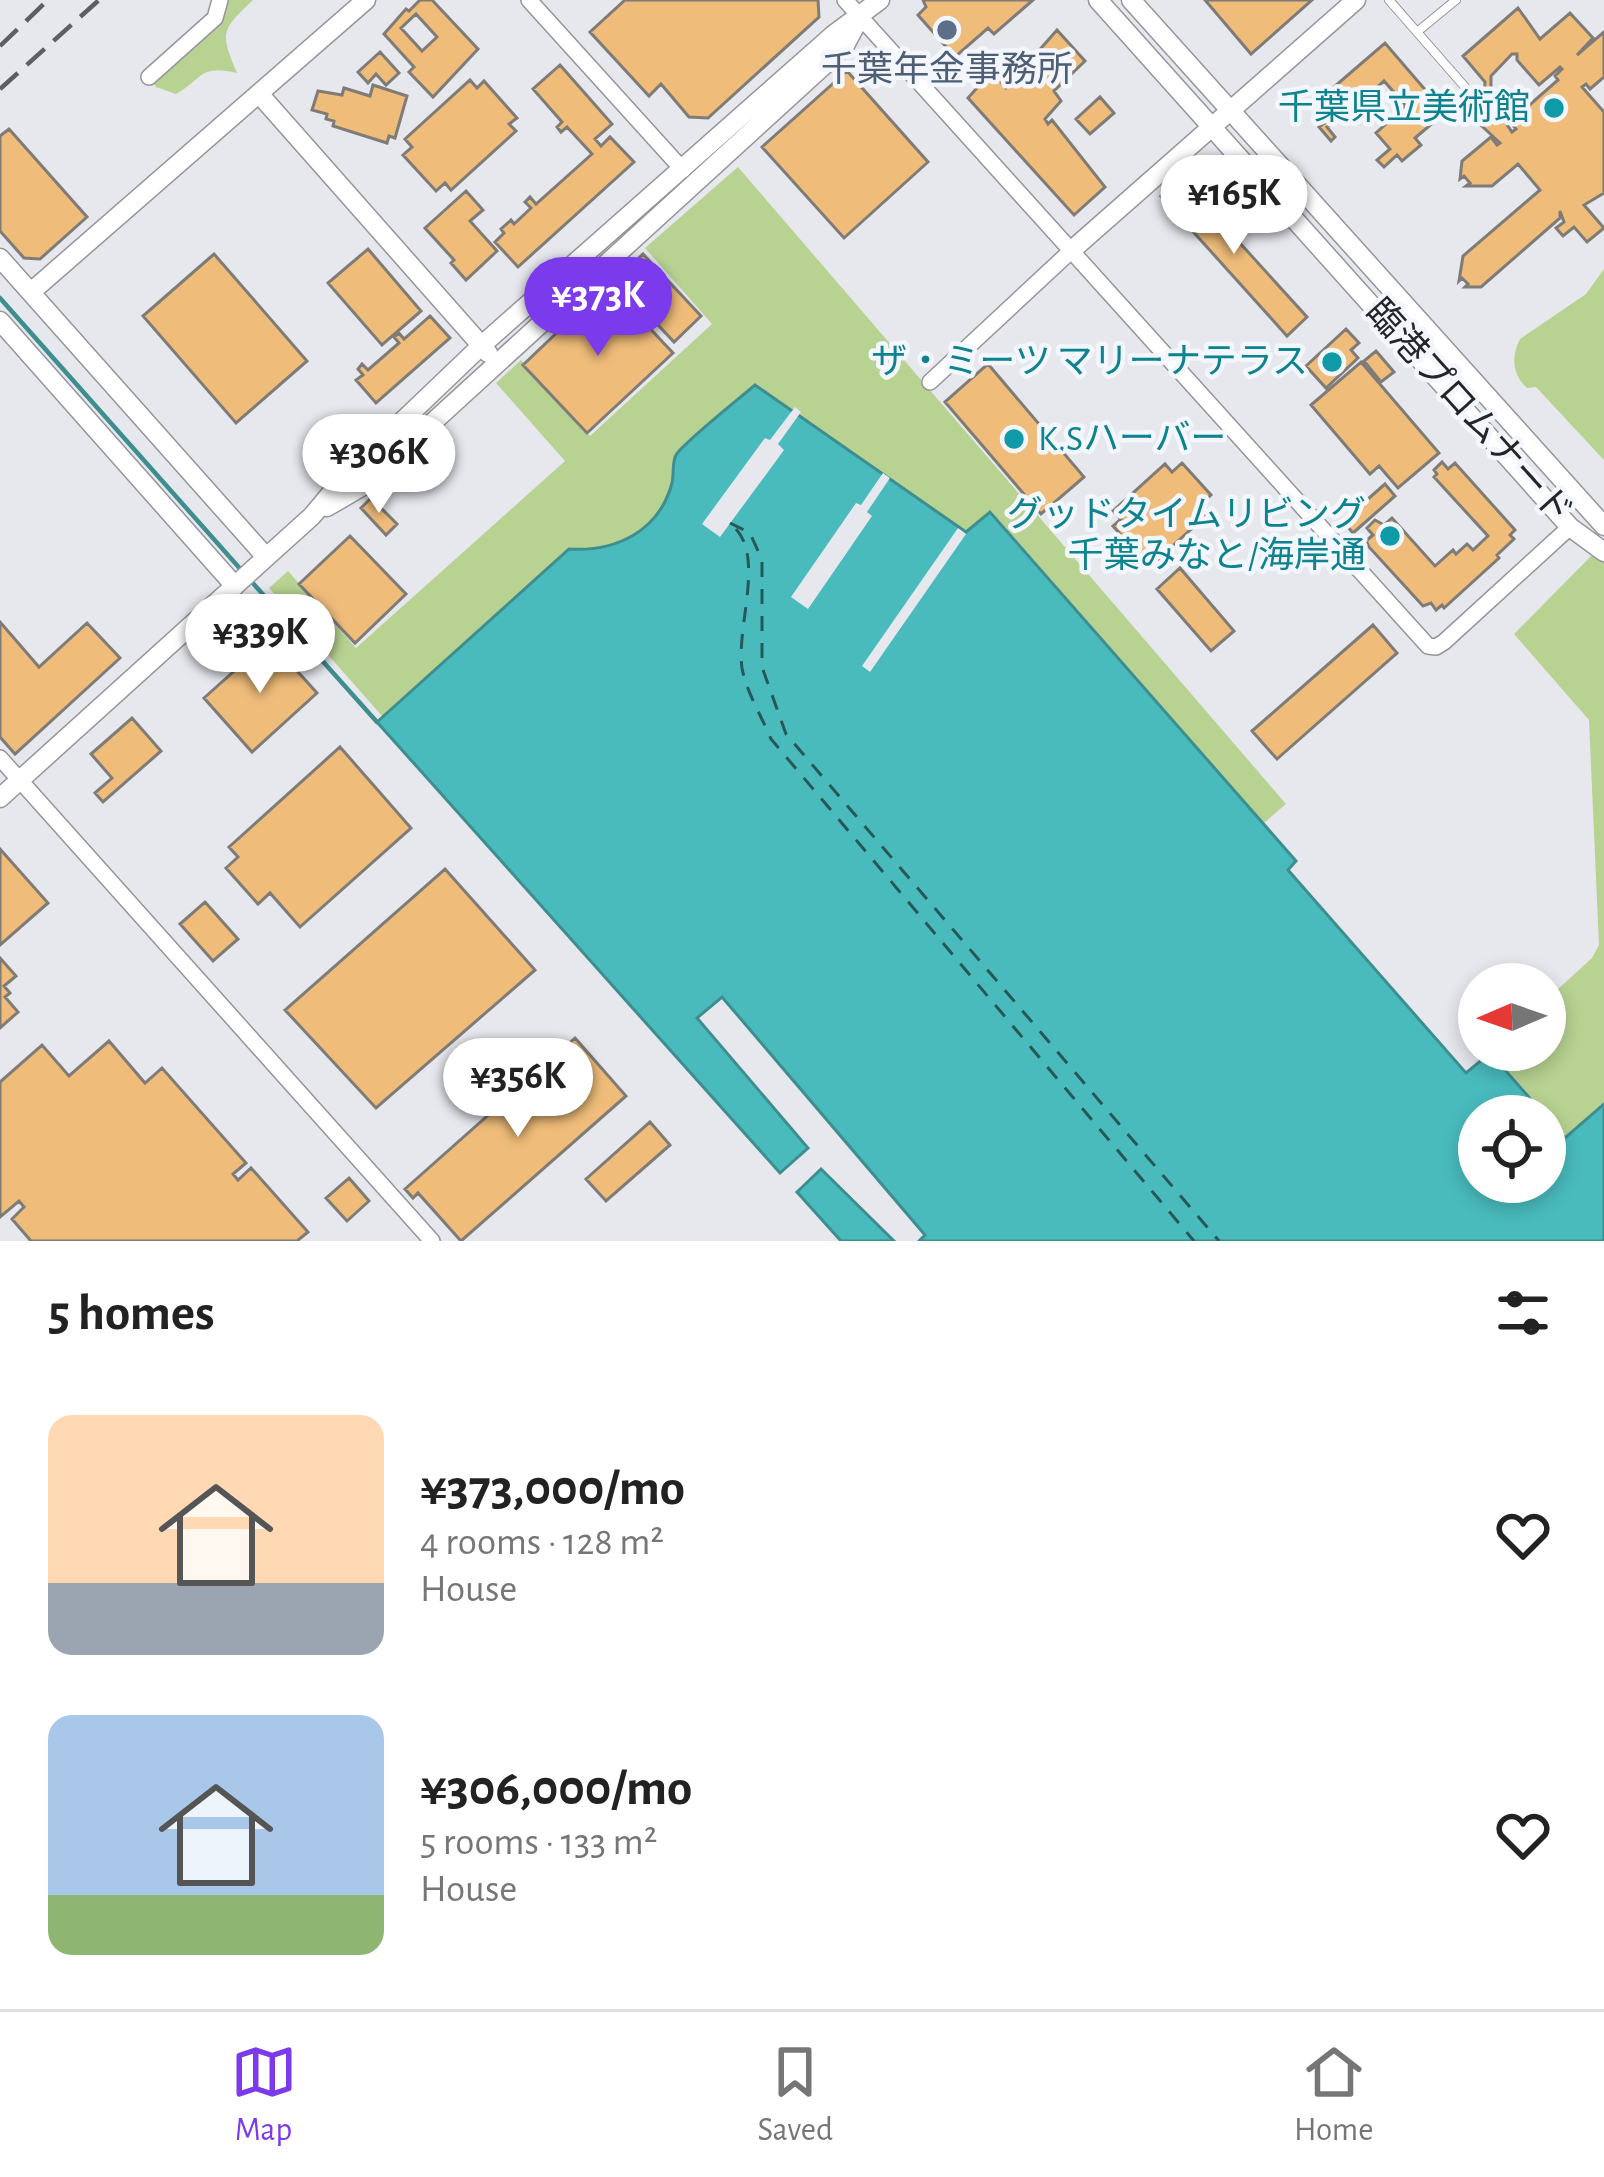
<!DOCTYPE html>
<html lang="en">
<head>
<meta charset="utf-8">
<style>
  body { margin:0; font-family:"Alegreya Sans","Noto Sans JP",sans-serif; background:#f6f6f6; color:#222; height:100vh; display:flex; flex-direction:column; font-size:45px; white-space:nowrap }
  * { box-sizing:border-box; margin:0 }
  p { font-size:39px; color:#767676 }
  .icon { flex:none; width:66px; height:66px; fill:none; stroke:currentColor; stroke-width:2; stroke-linecap:round; stroke-linejoin:round }
  .map { position:relative; height:1241px; overflow:hidden }
  .details { display:flex; flex-direction:column; background:#fff; flex:1 }
  .details>* { flex:none }
  .needle { width:78px; rotate:268deg }
  .controls { position:absolute; left:1458px; top:963px; display:grid; gap:24px }
  .controls a { display:grid; place-items:center; width:108px; height:108px; border-radius:50%; background:#fff; box-shadow:0 6px 18px #0003; font-size:60px }
  .price { position:absolute; translate:-50% -102px; padding:0 27px; border-radius:42px; background:#fff; color:#222; font-size:39px; line-height:78px; filter:drop-shadow(0 3px 6px #0008) }
  .price::after { content:''; position:absolute; left:50%; top:72px; width:36px; height:27px; margin-left:-18px; background:inherit; clip-path:polygon(0 0,100% 0,50% 100%) }
  .price.on { background:#7c3aed; color:#fff }
  ul { padding:0; list-style:none }
  li { display:flex; align-items:center; gap:36px; height:300px; padding:0 48px }
  li span { display:grid; place-items:center; flex:none; width:336px; height:240px; border-radius:24px; color:#555 }
  li>.icon { margin-inline-start:auto }
  span .icon { width:144px; height:144px; fill:#fffc; stroke-width:1 }
  li b { font-size:51px }
  h2 { display:flex; justify-content:space-between; align-items:center; height:144px; padding:0 48px; font-size:51px }
  .tabs { display:flex; justify-content:space-around; align-items:center; height:168px; border-top:3px solid #e0e0e0; background:#fff; font-size:33px; color:#767676 }
  .tabs a { display:grid; justify-items:center; gap:6px }
  .tabs .on { color:#7c3aed }
  .map>svg:first-child { display:block }
</style>
</head>
<body>
<div class="map">
<svg width="1604" height="1241" viewBox="0 0 1604 1241">
  <rect width="100%" height="100%" fill="#e6e8ee"/>
  <path fill="#b7d291" d="M 220,0 L 253,0 C 221,30 220,33 237,73 C 199,64 204,78 176,94 L 156,87 L 149,77 L 215,18 Z
    M 738,167 L 1286,804 L 1264,823 L 991,511 L 966,532 L 754,384 L 675,455 L 672,481 L 665,501 L 651,522 L 614,546 L 570,550 L 383,717 L 269,588 L 288,571 L 356,648 L 565,461 L 496,383 L 521,360 L 590,436 L 712,324 L 645,248 Z
    M 1604,269 L 1604,460 L 1536,387 L 1527,388 C 1512,374 1511,357 1520,339 L 1586,294 Z
    M 1604,543 L 1604,1102 L 1566,1136 L 1491,1052 L 1545,1050 L 1545,1001 L 1592,958 L 1599,945 L 1589,720 L 1514,634 Z"/>
  <path fill="#49bbbd" stroke="#3e8e90" stroke-width="3" fill-rule="evenodd" d="M 755,385 L 966,532 L 990,512 L 1296,861 L 1288,870 L 1466,1073 L 1490,1053 L 1565,1138 L 1604,1104 L 1604,1241 L 919,1241 L 925,1235 L 722,997 L 697,1018 L 808,1148 L 780,1173 L 377,722 L 569,549 C 615,552 659,532 672,483 C 674,475 672,462 676,455 C 683,443 740,398 755,385 ZM 1479,1116 L 1545,1116 L 1545,1182 L 1479,1182 Z
    M 821,1169 L 894,1241 L 841,1241 L 797,1192 Z"/>
  <path fill="#e6e8ee" d="M 795,407 L 801,412 L 778,444 L 784,450 L 720,537 L 702,524 L 765,438 L 770,440 Z
    M 883,473 L 890,478 L 867,512 L 872,516 L 808,609 L 791,597 L 856,503 L 861,505 Z
    M 958,528 L 966,534 L 870,672 L 862,666 Z"/>
  <g fill="none" stroke-linecap="round" stroke-linejoin="round">
    <path stroke="#3e8e90" stroke-width="4.5" d="M 0,298 L 243,572
      M 251,581 L 377,722"/>
    <path stroke="#275858" stroke-width="3" stroke-dasharray="15 12" stroke-linecap="butt" d="M 730,523 L 750,533 L 762,560 L 762,667 L 786,734 L 1219,1241
      M 736,529 C 764,560 736,628 742,668 C 746,691 762,717 771,739 L 1194,1241"/>
  </g>
  <path fill="#efbc7a" stroke="#7f7b77" stroke-width="3" fill-rule="evenodd" d="M 420,0 L 432,0 L 478,49 L 433,97 L 409,72 L 414,67 L 384,34 L 406,9 L 409,11 ZM 416,14 L 437,37 L 422,51 L 401,28 Z
    M 625,0 L 818,0 L 819,17 L 708,118 L 689,117 L 661,84 L 649,96 L 590,32 Z
    M 1033,0 L 994,34 L 988,28 L 955,57 L 918,15 L 926,7 L 923,0 Z
    M 1205,0 L 1312,0 L 1251,54 Z
    M 1518,8 L 1540,39 L 1570,13 L 1593,38 L 1577,55 L 1604,32 L 1604,77 L 1590,89 L 1586,84 L 1582,87 L 1604,112 L 1604,193 L 1584,205 L 1604,228 L 1587,242 L 1574,227 L 1563,236 L 1556,228 L 1564,222 L 1560,211 L 1560,218 L 1481,287 L 1465,287 L 1468,284 L 1462,278 L 1459,281 L 1463,256 L 1540,190 L 1518,164 L 1492,186 L 1466,186 L 1470,183 L 1464,176 L 1460,179 L 1462,161 L 1491,137 L 1497,145 L 1500,143 L 1471,116 L 1442,115 L 1415,138 L 1421,145 L 1402,161 L 1397,155 L 1384,167 L 1377,160 L 1390,149 L 1376,133 L 1406,106 L 1384,81 L 1361,102 L 1364,105 L 1355,113 L 1352,109 L 1327,127 L 1335,137 L 1331,141 L 1319,127 L 1327,121 L 1313,105 L 1385,43 L 1440,107 L 1475,108 L 1484,100 L 1485,82 L 1463,56 ZM 1512,54 L 1517,54 L 1517,60 L 1539,85 L 1560,67 L 1562,69 L 1555,76 L 1558,80 L 1510,122 L 1516,129 L 1512,132 L 1491,101 L 1491,76 Z
    M 1057,30 L 1085,61 L 1054,91 L 1061,101 L 1045,119 L 1048,124 L 1052,120 L 1105,187 L 1074,215 L 968,98 L 992,71 L 1006,88 Z
    M 380,52 L 399,73 L 386,85 L 376,74 L 368,83 L 358,72 Z
    M 560,65 L 612,124 L 595,139 L 601,146 L 610,137 L 634,162 L 518,267 L 495,242 L 504,233 L 501,229 L 511,220 L 514,224 L 531,208 L 525,202 L 530,197 L 536,204 L 592,154 L 567,127 L 561,132 L 557,127 L 562,122 L 533,89 Z
    M 847,71 L 928,162 L 844,238 L 762,147 Z
    M 470,80 L 477,88 L 484,81 L 517,118 L 509,124 L 516,131 L 451,190 L 445,183 L 436,191 L 403,155 L 412,147 L 405,139 Z
    M 373,85 L 407,96 L 395,138 L 389,136 L 387,143 L 333,126 L 334,121 L 326,119 L 327,114 L 312,110 L 318,91 L 342,95 L 344,88 L 370,96 Z
    M 1100,97 L 1114,113 L 1090,134 L 1076,119 Z
    M 9,129 L 87,217 L 40,259 L 24,258 L 0,231 L 0,136 Z
    M 1181,178 L 1307,317 L 1287,336 L 1161,196 Z
    M 466,191 L 483,210 L 470,221 L 497,251 L 466,280 L 451,263 L 454,260 L 425,228 Z
    M 368,249 L 421,311 L 382,345 L 328,283 Z
    M 214,254 L 307,361 L 236,423 L 143,316 Z
    M 643,254 L 701,316 L 674,342 L 616,280 Z
    M 608,284 L 673,353 L 587,433 L 523,365 Z
    M 430,316 L 450,338 L 376,403 L 356,380 L 363,375 L 358,369 L 362,364 L 368,370 L 399,343 L 394,337 L 399,333 L 404,339 Z
    M 1346,329 L 1359,343 L 1351,350 L 1358,358 L 1326,388 L 1306,366 Z
    M 1376,351 L 1394,372 L 1381,382 L 1364,361 Z
    M 1361,362 L 1439,453 L 1398,488 L 1379,466 L 1370,474 L 1311,405 Z
    M 988,364 L 1084,477 L 1041,514 L 945,402 Z
    M 1442,462 L 1448,469 L 1455,463 L 1515,530 L 1510,535 L 1514,539 L 1497,555 L 1499,558 L 1444,608 L 1442,605 L 1436,610 L 1431,603 L 1423,606 L 1369,547 L 1366,541 L 1373,535 L 1367,528 L 1375,520 L 1384,525 L 1392,518 L 1435,566 L 1453,550 L 1456,554 L 1467,544 L 1473,550 L 1488,536 L 1434,477 L 1437,474 L 1434,470 Z
    M 1182,463 L 1211,495 L 1201,504 L 1209,513 L 1157,560 L 1149,551 L 1142,558 L 1113,526 L 1121,519 L 1113,511 L 1165,464 L 1172,472 Z
    M 1385,484 L 1395,496 L 1353,533 L 1343,521 Z
    M 371,498 L 397,524 L 386,535 L 361,508 Z
    M 350,536 L 406,594 L 355,643 L 299,584 Z
    M 1180,568 L 1234,631 L 1211,651 L 1157,589 Z
    M 0,622 L 39,667 L 87,623 L 120,658 L 15,754 L 0,737 Z
    M 1373,625 L 1397,653 L 1277,759 L 1252,731 Z
    M 269,640 L 317,693 L 252,752 L 204,698 Z
    M 132,718 L 161,751 L 103,802 L 95,793 L 112,778 L 91,754 Z
    M 340,747 L 411,828 L 300,927 L 270,893 L 258,904 L 226,868 L 238,857 L 229,847 Z
    M 0,849 L 48,903 L 0,945 Z
    M 445,869 L 535,970 L 376,1108 L 285,1010 Z
    M 205,902 L 238,939 L 213,961 L 180,924 Z
    M 0,958 L 16,976 L 4,986 L 10,993 L 5,997 L 18,1012 L 0,1028 Z
    M 575,1038 L 626,1096 L 461,1241 L 418,1193 L 413,1198 L 405,1189 Z
    M 109,1041 L 145,1083 L 162,1068 L 246,1163 L 233,1174 L 238,1180 L 251,1168 L 308,1232 L 297,1241 L 31,1241 L 12,1219 L 24,1207 L 19,1201 L 0,1217 L 0,1082 L 42,1045 L 69,1076 Z
    M 650,1122 L 670,1145 L 606,1201 L 586,1179 Z
    M 349,1178 L 369,1201 L 347,1221 L 326,1198 Z"/>
  <g fill="none" stroke-linecap="round" stroke-linejoin="round">
    <defs>
      <path id="service" d="M 1389,0 L 1465,87
        M 1417,32 L 1456,0"/>
      <path id="minor" d="M 529,0 L 683,170
        M 845,0 L 1428,646 L 1436,647 L 1444,642 L 1570,527
        M 149,77 L 215,18 L 220,0
        M 930,382 L 1072,250
        M 0,758 L 432,1241"/>
      <path id="tertiary" d="M 1098,0 L 1570,527 L 1604,552
        M 1131,0 L 1604,526
        M 261,96 L 488,353
        M 1072,250 L 1356,0
        M 0,258 L 266,557
        M 31,292 L 366,0
        M 0,321 L 235,586
        M 327,507 L 363,486 L 844,47 L 858,21
        M 0,798 L 312,516 L 348,473 L 482,345 L 833,35 L 880,0"/>
    </defs>
    <use href="#service" stroke="#94969c" stroke-width="10"/>
    <use href="#minor" stroke="#94969c" stroke-width="18"/>
    <use href="#tertiary" stroke="#94969c" stroke-width="21"/>
    <use href="#service" stroke="#fff" stroke-width="8"/>
    <use href="#minor" stroke="#fff" stroke-width="15"/>
    <use href="#tertiary" stroke="#fff" stroke-width="18"/>
    <path stroke="#5e5f62" stroke-width="4.5" stroke-dasharray="24 12" stroke-linecap="butt" d="M 0,46 L 48,0
      M 0,89 L 99,0"/>
  </g>
  <circle fill="#5c6f8a" stroke="#f3f6fc" stroke-width="4.5" cx="947" cy="30" r="12"/>
  <g fill="#0f9aa8" stroke="#f3f6fc" stroke-width="4.5">
    <circle cx="1554" cy="108" r="12"/>
    <circle cx="1332" cy="362" r="12"/>
    <circle cx="1014" cy="439" r="12"/>
    <circle cx="1390" cy="536" r="12"/>
  </g>
  <g text-anchor="middle" dominant-baseline="central" stroke-width="9" stroke-linejoin="round" paint-order="stroke">
    <g font-size="36" fill="#4e5e75" stroke="#f3f6fc">
      <text x="947" y="70">千葉年金事務所</text>
    </g>
    <g font-size="36" fill="#0d838f" stroke="#f3f6fc" text-anchor="end">
      <text x="1530" y="108">千葉県立美術館</text>
      <text x="1308" y="362">ザ・ミーツ マリーナテラス</text>
      <text x="1038" y="439" text-anchor="start">K.Sハーバー</text>
      <text x="1366" y="515">グッドタイムリビング<tspan x="1366" dy="41">千葉みなと/海岸通</tspan></text>
    </g>
    <g font-size="36" fill="#252528" stroke="#f3f6fc">
      <text transform="translate(1469 412) rotate(48)">臨港プロムナード</text>
    </g>
  </g>
</svg>
<div class="controls">
<a><svg class="needle" viewBox="-14 -14 28 28"><path d="M0-13l5 13h-10z" fill="#e53935"/><path d="M0 13l5-13h-10z" fill="#767676"/></svg></a>
<a><svg class="icon" aria-label="locate" viewBox="0 0 24 24"><circle cx="12" cy="12" r="6"/><path d="M12 2v4M12 18v4M2 12h4M18 12h4"/></svg></a>
</div>
<b class="price" style="left:1234px;top:257px">¥165K</b>
<b class="price on" style="left:598px;top:359px">¥373K</b>
<b class="price" style="left:379px;top:516px">¥306K</b>
<b class="price" style="left:260px;top:696px">¥339K</b>
<b class="price" style="left:518px;top:1140px">¥356K</b>
</div>
<section class="details">
<h2>5 homes<svg class="icon" aria-label="filters" viewBox="0 0 24 24"><path d="M4 7h16M4 17h16"/><circle cx="9" cy="7" r="2"/><circle cx="15" cy="17" r="2"/></svg></h2>
<ul>
<li><span style="background:linear-gradient(#ffd9b3 70%,#9aa5b1 0)"><svg class="icon" aria-label="home" viewBox="0 0 24 24"><path d="M3 11l9-7 9 7M6 9v11h12V9"/></svg></span><div><b>¥373,000/mo</b><p>4 rooms · 128 m²</p><p>House</p></div><svg class="icon" aria-label="heart" viewBox="0 0 24 24"><path d="M12 20l-8-8c-3-5 5-10 8-4 3-6 11-1 8 4z"/></svg></li>
<li><span style="background:linear-gradient(#a9c7e8 75%,#8fb573 0)"><svg class="icon" aria-label="home" viewBox="0 0 24 24"><path d="M3 11l9-7 9 7M6 9v11h12V9"/></svg></span><div><b>¥306,000/mo</b><p>5 rooms · 133 m²</p><p>House</p></div><svg class="icon" aria-label="heart" viewBox="0 0 24 24"><path d="M12 20l-8-8c-3-5 5-10 8-4 3-6 11-1 8 4z"/></svg></li>
</ul>
</section>
<nav class="tabs">
<a class="on"><svg class="icon" aria-label="map" viewBox="0 0 24 24"><path d="M3 6l6-2 6 2 6-2v14l-6 2-6-2-6 2zM9 4v14M15 6v14"/></svg>Map</a>
<a><svg class="icon" aria-label="saved" viewBox="0 0 24 24"><path d="M7 4h10v16l-5-4-5 4z"/></svg>Saved</a>
<a><svg class="icon" aria-label="home" viewBox="0 0 24 24"><path d="M3 11l9-7 9 7M6 9v11h12V9"/></svg>Home</a>
</nav>
</body>
</html>
